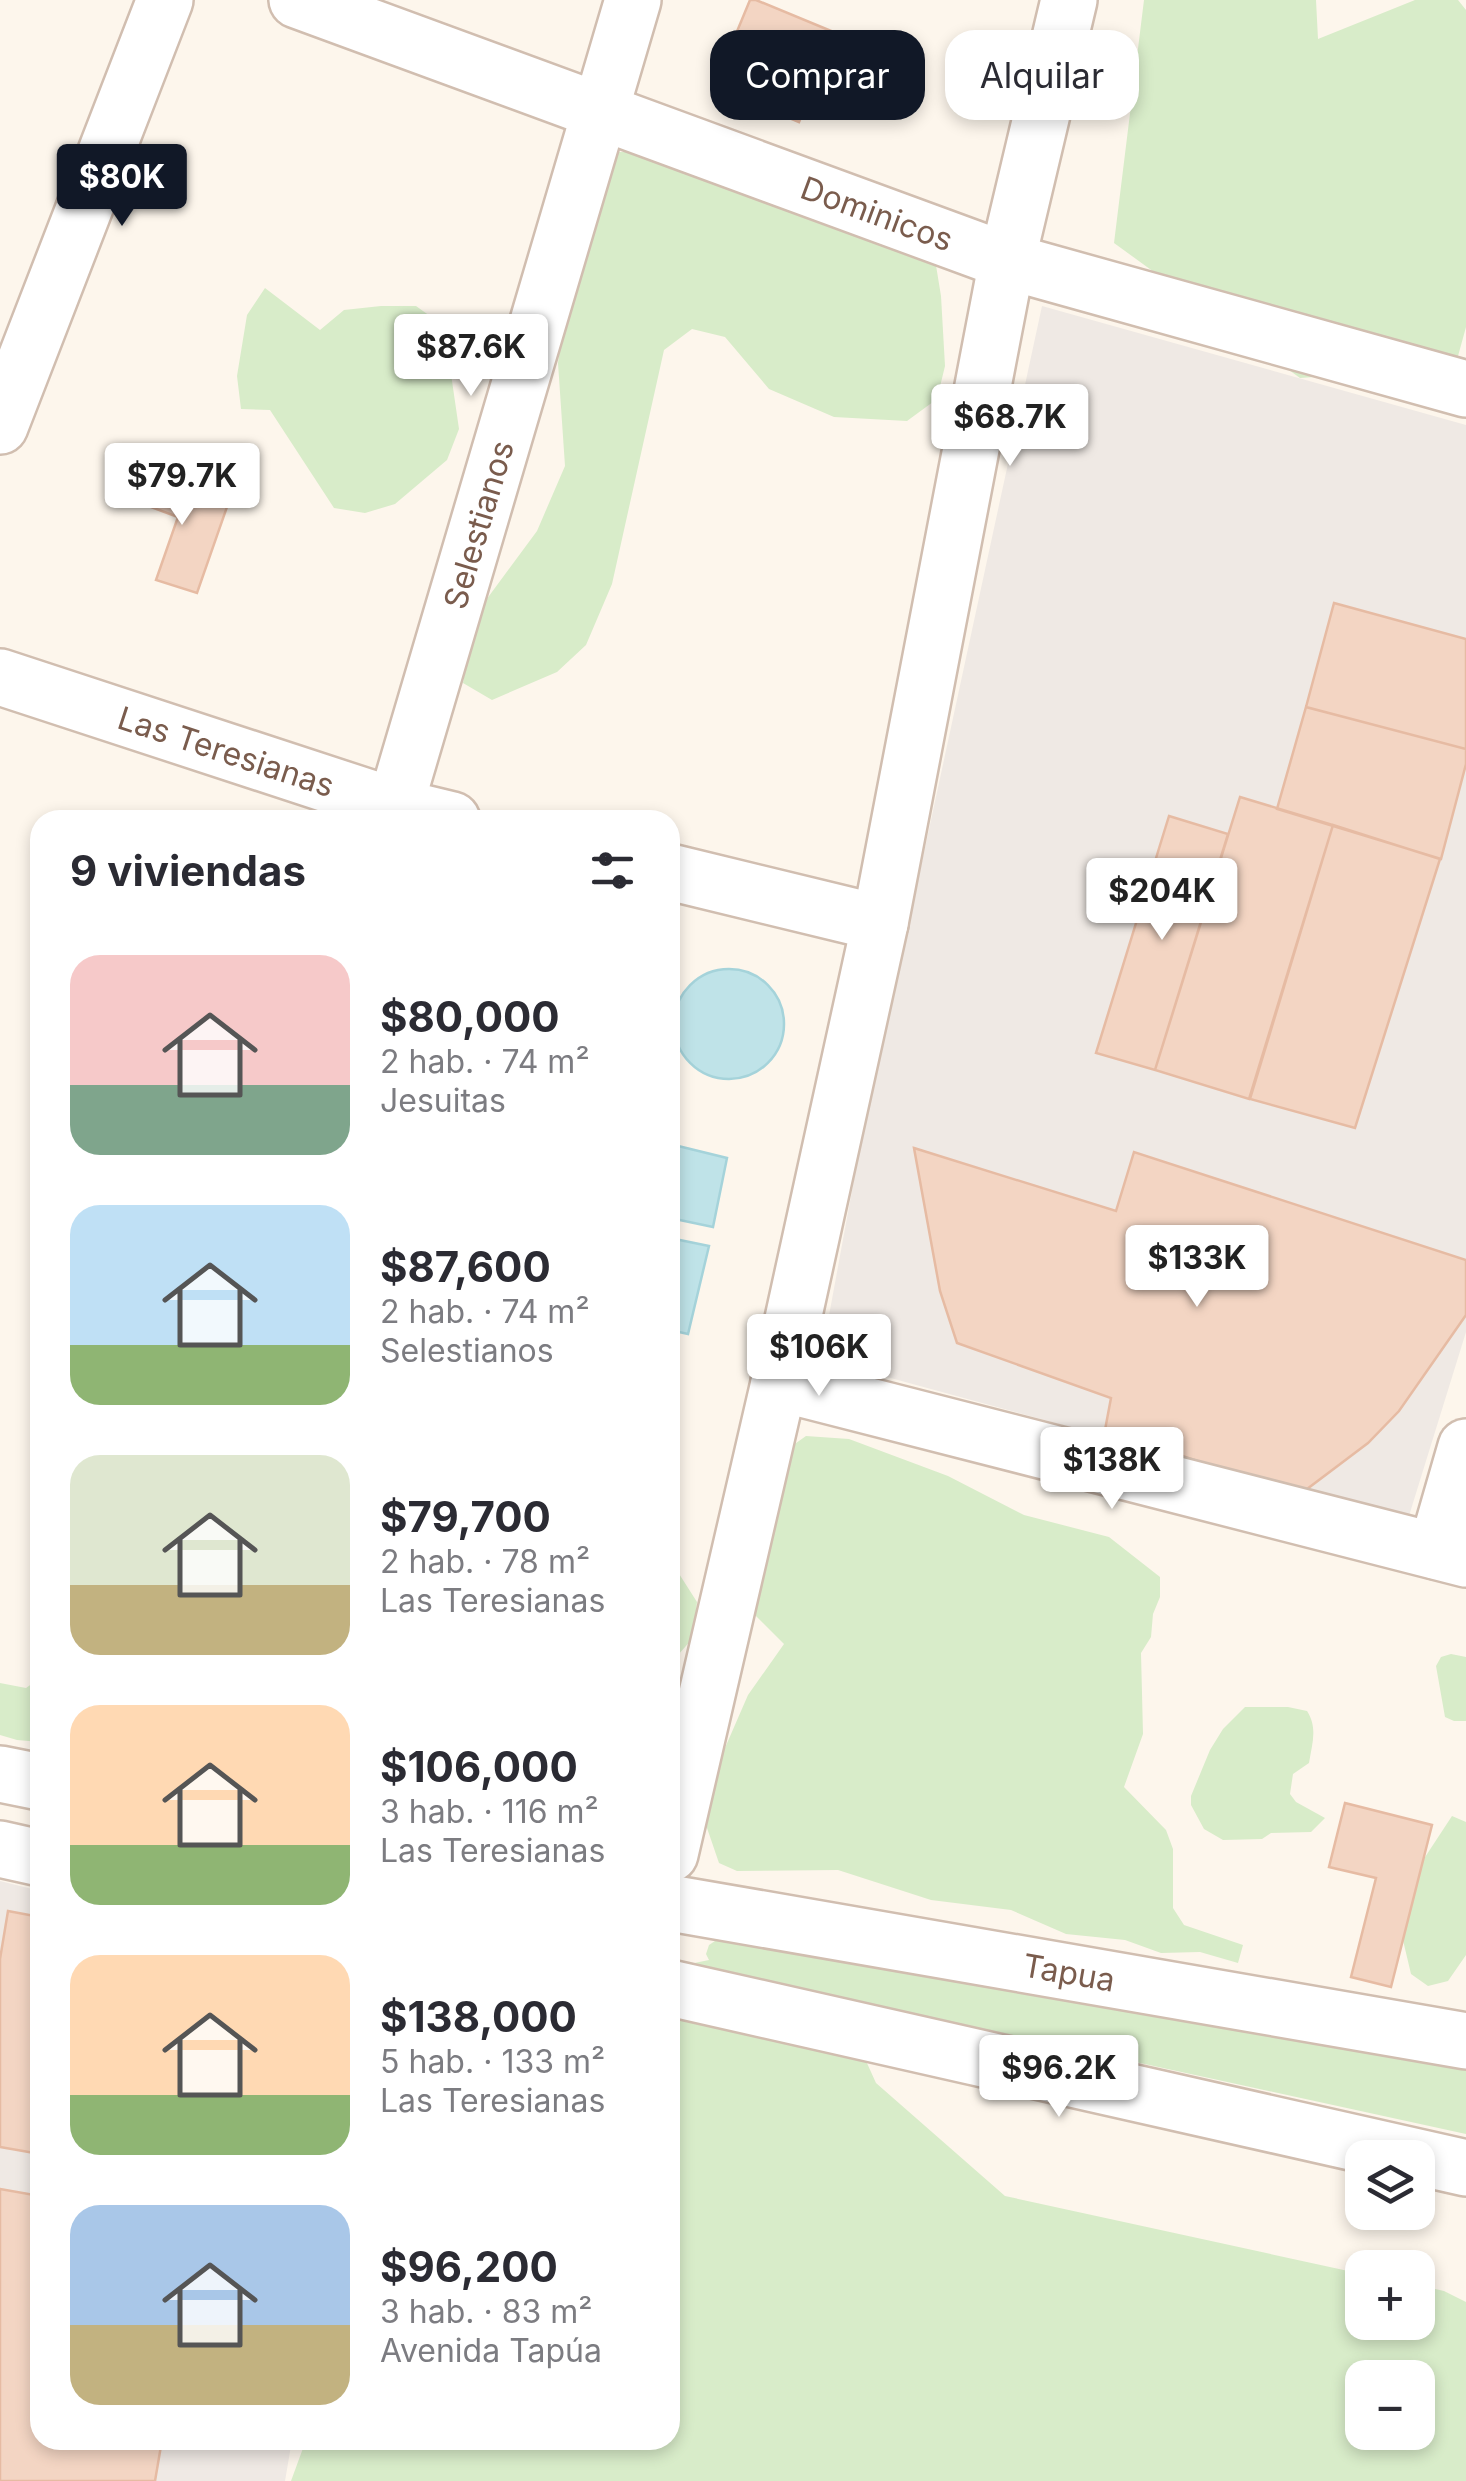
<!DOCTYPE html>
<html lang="es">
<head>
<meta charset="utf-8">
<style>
  body { margin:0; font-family:Inter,sans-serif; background:#f7f7f7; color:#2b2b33; height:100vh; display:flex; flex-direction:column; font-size:38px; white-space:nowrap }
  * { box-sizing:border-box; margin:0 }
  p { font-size:32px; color:#7c7c81 }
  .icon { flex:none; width:55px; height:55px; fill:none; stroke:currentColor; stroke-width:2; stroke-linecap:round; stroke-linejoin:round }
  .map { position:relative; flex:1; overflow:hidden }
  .drawer { position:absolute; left:30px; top:810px; width:650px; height:1640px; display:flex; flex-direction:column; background:#fff; border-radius:30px; box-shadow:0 5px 15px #0003 }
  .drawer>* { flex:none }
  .guide { position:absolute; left:710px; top:30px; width:605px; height:90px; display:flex; gap:20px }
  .tools { position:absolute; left:1345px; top:2140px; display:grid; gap:20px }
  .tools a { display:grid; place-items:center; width:90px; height:90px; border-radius:20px; background:#fff; box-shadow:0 5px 15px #0003; font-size:50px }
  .price { position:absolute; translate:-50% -85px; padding:0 22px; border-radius:10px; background:#fff; color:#222; font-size:32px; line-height:65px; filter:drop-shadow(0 2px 5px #0008) }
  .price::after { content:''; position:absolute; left:50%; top:60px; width:30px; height:22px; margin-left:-15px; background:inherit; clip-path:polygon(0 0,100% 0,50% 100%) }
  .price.active { background:#111827; color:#fff }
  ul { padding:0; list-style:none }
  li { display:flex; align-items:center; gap:30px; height:250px; padding:0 40px }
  li span { display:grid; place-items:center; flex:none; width:280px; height:200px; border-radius:30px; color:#555 }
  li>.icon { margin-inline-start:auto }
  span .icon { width:120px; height:120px; fill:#fffc; stroke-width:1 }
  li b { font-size:42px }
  h2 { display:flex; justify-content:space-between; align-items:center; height:120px; padding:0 40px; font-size:42px }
  .chip { padding:0 35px; border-radius:30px; background:#fff; box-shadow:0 5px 15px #0003; font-size:35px; line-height:90px }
  .chip.active { background:#111827; color:#fff }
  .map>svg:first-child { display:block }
</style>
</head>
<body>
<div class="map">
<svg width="1466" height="2481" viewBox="0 0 1466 2481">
  <rect width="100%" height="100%" fill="#fdf6ec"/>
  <path fill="#efe9e4" d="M 1042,306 L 1466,425 L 1466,1332 L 1408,1519 L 821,1359 L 858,1158 Z
    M 0,1881 L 40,1891 L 40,2440 L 292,2440 L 285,2481 L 0,2481 Z"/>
  <path fill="#d8ecc9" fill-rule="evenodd" d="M 1144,0 L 1316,0 L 1318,39 L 1415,0 L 1458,0 L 1466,10 L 1466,327 L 1455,367 L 1300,378 L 1114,243 Z
    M 615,152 L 684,152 L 934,253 L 941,296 L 945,366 L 937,399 L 907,421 L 834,417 L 769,389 L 725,337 L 692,329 L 664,350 L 612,584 L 586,645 L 557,672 L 492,700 L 463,683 L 475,615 L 537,531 L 565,466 L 558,363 L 585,166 Z
    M 265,288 L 320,330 L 344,310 L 381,306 L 416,306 L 444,326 L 459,429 L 447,460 L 395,504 L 365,513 L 334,508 L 270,410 L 241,409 L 237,376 L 247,315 Z
    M 806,1436 L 849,1439 L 948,1476 L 1024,1515 L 1109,1537 L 1160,1577 L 1160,1597 L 1153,1614 L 1151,1637 L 1141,1653 L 1143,1734 L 1124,1787 L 1166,1830 L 1173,1849 L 1173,1908 L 1184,1925 L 1243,1945 L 1238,1963 L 1200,1952 L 1161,1953 L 1125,1940 L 1066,1934 L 1011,1910 L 931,1900 L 838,1870 L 737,1871 L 719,1863 L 707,1828 L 708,1787 L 748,1695 L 784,1644 L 754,1614 L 749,1588 L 789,1448 Z
    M 670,1567 L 676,1569 L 697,1602 L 693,1638 L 670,1664 Z
    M 1451,1654 L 1466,1657 L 1466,1721 L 1454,1721 L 1445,1717 L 1436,1666 L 1441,1657 Z
    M 40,1678 L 40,1742 L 17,1740 L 0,1735 L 0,1683 L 26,1688 Z
    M 1245,1707 L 1288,1707 L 1307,1711 C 1318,1728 1312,1744 1309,1763 L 1293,1774 L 1290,1794 L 1296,1802 L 1325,1818 L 1311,1832 L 1271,1833 L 1262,1839 L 1223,1840 L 1204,1829 L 1191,1805 L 1191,1796 L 1210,1750 L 1223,1729 Z
    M 1452,1816 L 1466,1822 L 1466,1955 L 1448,1981 L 1428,1986 L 1411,1974 L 1402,1936 L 1410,1880 Z
    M 721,1937 L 1384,2055 L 1466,2028 L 1466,2134 L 837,1997 L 876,2083 L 1005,2196 L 1362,2274 L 1362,2322 L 1418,2322 L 1418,2285 L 1444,2291 L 1466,2302 L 1466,2481 L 291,2481 L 306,2440 L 670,2440 L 670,1968 L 709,1960 L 706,1954 L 709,1945 ZM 1362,2378 L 1418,2378 L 1418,2432 L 1362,2432 Z"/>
  <path fill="#bfe3e8" stroke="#a5d3da" stroke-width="2.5" d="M674 1024a55 55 0 1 1 110 0a55 55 0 1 1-110 0Z
    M 670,1144 L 727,1158 L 713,1227 L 670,1218 Z
    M 670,1238 L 709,1246 L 688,1334 L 670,1330 Z"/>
  <path fill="#f3d5c3" stroke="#e6bba3" stroke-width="2.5" d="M 750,0 L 756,0 L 836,33 L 799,122 L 714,87 Z
    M 133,471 L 228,504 L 197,593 L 156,580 L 178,517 L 124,497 Z
    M 1334,603 L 1466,639 L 1466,749 L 1306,707 Z
    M 1306,707 L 1466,749 L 1466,764 L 1441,859 L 1277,809 Z
    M 1240,797 L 1333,825 L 1249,1099 L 1155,1070 Z
    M 1169,816 L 1228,834 L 1155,1070 L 1096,1053 Z
    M 1333,825 L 1440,859 L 1355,1128 L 1250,1099 Z
    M 914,1148 L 1116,1211 L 1134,1152 L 1466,1260 L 1466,1315 L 1399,1411 L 1368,1443 L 1299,1495 L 1105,1430 L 1111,1398 L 957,1343 L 940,1291 Z
    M 1345,1803 L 1432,1825 L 1391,1987 L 1351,1977 L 1376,1878 L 1329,1867 Z
    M 8,1911 L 40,1917 L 40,2154 L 0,2147 L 0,1959 Z
    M 0,2189 L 40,2196 L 40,2440 L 162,2440 L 155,2481 L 0,2481 Z"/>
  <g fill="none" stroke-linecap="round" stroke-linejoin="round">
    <defs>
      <g id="street">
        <path id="s1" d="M 297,0 L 1007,261 L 1466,389"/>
        <path d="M 0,426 L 165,0"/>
        <path id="s2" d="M 0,677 L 394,806 L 452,820"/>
        <path id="s3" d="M 391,820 L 633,0"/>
        <path d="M 670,872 L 880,923"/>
        <path d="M 779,1383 L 1466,1559"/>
        <path d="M 1436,1551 L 1466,1447"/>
        <path d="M 0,1774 L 40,1782"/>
        <path d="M 0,1849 L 40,1858"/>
        <path d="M 670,1854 L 779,1383 L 880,923 L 1007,261 L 1069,0"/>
        <path id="s4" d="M 670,1903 L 1466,2041"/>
        <path d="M 670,1988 L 1466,2168"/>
      </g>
    </defs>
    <use href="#street" stroke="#d1beb0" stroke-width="60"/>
    <use href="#street" stroke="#fff" stroke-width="55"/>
  </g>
  <g text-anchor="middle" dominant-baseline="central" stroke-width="9" stroke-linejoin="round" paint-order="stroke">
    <g font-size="32" fill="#7a5c4d" stroke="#fffaf3">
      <text stroke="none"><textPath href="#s1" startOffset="618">Dominicos</textPath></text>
      <text stroke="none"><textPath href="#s3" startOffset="308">Selestianos</textPath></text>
      <text stroke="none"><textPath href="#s2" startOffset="238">Las Teresianas</textPath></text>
      <text stroke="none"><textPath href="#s4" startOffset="405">Tapua</textPath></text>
    </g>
  </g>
</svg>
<div class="tools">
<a><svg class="icon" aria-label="layers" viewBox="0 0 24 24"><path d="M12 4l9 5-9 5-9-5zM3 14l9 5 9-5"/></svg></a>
<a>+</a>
<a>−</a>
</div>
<b class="price active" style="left:122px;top:229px">$80K</b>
<b class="price" style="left:471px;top:399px">$87.6K</b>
<b class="price" style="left:1010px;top:469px">$68.7K</b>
<b class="price" style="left:182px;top:528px">$79.7K</b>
<b class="price" style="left:1162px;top:943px">$204K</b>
<b class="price" style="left:1197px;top:1310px">$133K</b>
<b class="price" style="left:819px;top:1399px">$106K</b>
<b class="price" style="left:1112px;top:1512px">$138K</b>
<b class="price" style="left:1059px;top:2120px">$96.2K</b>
<div class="guide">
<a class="chip active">Comprar</a>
<a class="chip">Alquilar</a>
</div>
<section class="drawer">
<h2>9 viviendas<svg class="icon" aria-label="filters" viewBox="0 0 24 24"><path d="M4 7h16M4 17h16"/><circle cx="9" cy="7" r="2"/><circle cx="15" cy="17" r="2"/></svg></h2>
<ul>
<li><span style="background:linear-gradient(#f6c9c9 65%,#7fa58c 0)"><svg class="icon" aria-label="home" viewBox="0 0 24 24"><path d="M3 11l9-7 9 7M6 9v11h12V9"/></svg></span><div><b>$80,000</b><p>2 hab. · 74 m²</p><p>Jesuitas</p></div></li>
<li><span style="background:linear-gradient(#bfe0f5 70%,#8fb573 0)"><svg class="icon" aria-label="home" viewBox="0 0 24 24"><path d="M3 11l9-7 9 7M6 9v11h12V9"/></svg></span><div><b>$87,600</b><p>2 hab. · 74 m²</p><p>Selestianos</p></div></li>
<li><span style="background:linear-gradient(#dfe7d0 65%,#c2b280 0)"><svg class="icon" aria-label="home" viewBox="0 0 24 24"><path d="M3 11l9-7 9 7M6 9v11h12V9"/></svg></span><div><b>$79,700</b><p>2 hab. · 78 m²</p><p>Las Teresianas</p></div></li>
<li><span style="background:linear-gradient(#ffd9b3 70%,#8fb573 0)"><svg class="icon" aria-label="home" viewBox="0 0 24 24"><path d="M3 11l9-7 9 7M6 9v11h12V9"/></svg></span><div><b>$106,000</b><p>3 hab. · 116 m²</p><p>Las Teresianas</p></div></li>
<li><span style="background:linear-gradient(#ffd9b3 70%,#8fb573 0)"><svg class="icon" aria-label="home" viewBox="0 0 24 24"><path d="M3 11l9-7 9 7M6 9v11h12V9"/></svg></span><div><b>$138,000</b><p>5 hab. · 133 m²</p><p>Las Teresianas</p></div></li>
<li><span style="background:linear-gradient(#a9c7e8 60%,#c2b280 0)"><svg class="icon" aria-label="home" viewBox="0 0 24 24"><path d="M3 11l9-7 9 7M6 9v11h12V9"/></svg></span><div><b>$96,200</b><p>3 hab. · 83 m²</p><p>Avenida Tapúa</p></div></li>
</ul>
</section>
</div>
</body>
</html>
